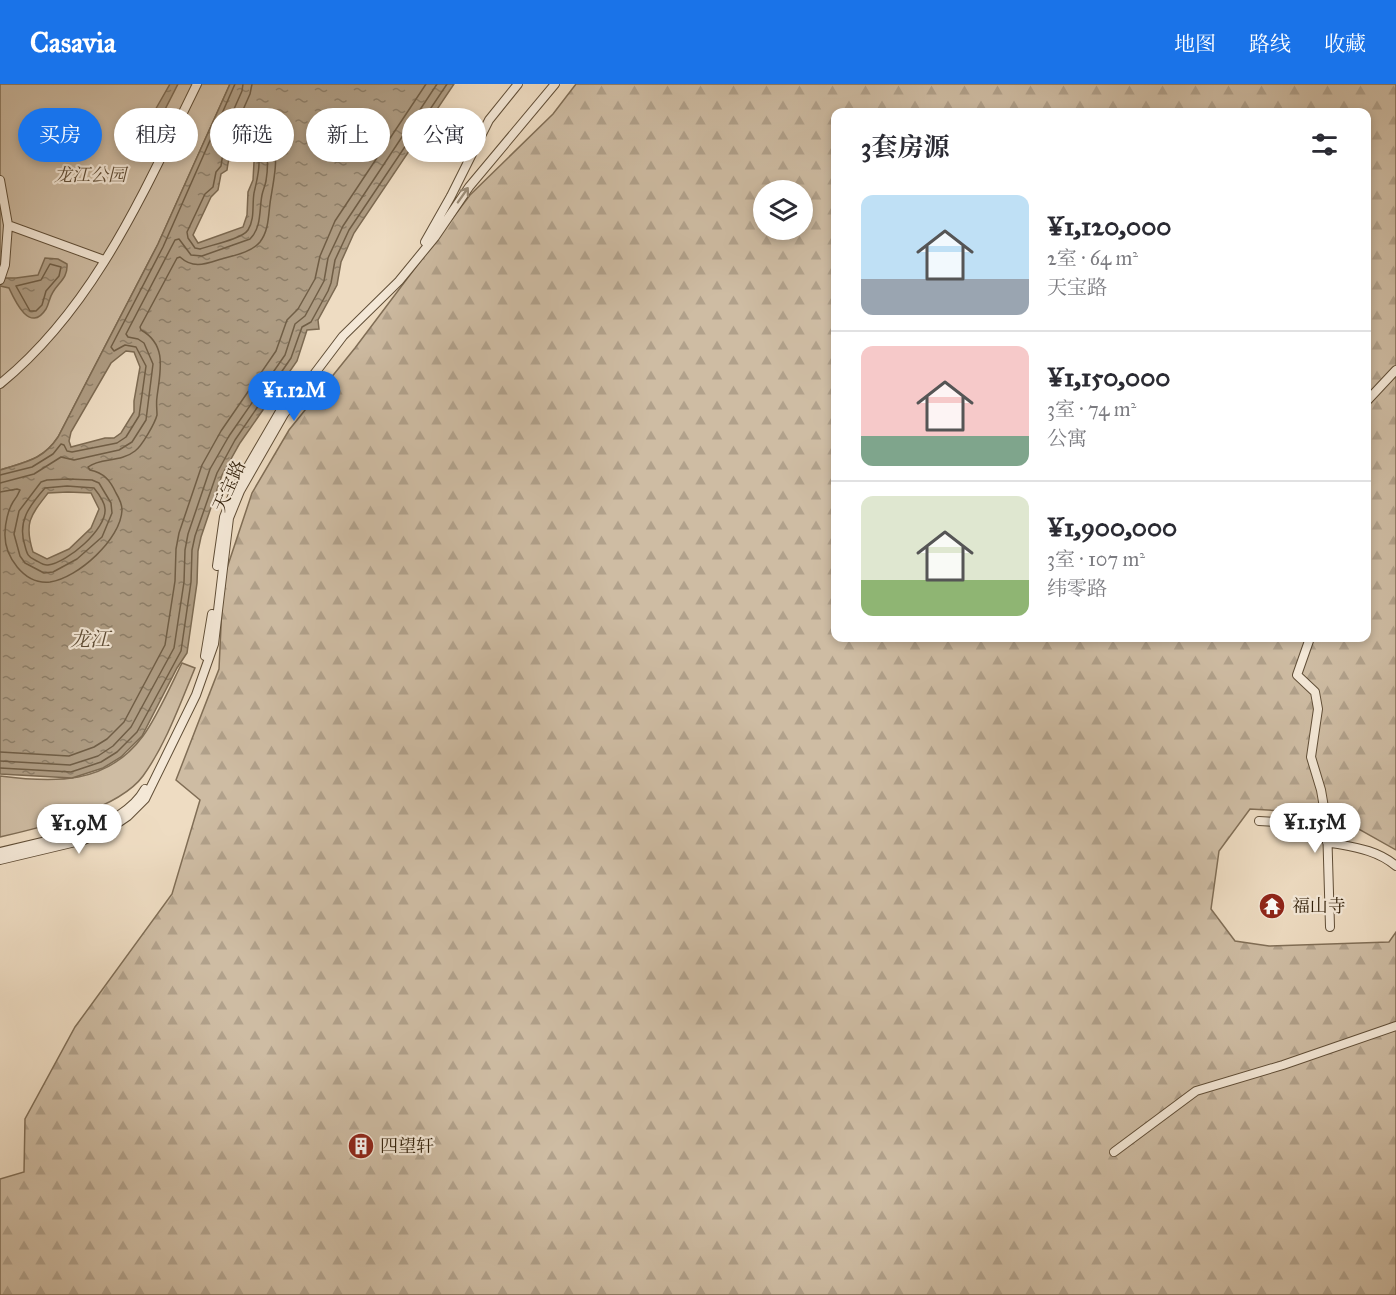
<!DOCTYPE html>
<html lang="zh">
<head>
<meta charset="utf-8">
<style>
  body { margin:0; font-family:"IM FELL Great Primer","Noto Serif SC",serif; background:#f7f7f7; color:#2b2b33; height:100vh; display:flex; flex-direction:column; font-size:22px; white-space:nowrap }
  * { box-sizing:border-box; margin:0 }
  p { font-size:20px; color:#7c7c81 }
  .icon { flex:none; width:33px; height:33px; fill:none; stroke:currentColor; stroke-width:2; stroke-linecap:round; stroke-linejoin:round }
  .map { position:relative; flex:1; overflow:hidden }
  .side { position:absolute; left:831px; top:24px; width:540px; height:534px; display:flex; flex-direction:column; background:#fff; border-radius:12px; box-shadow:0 3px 9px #0003 }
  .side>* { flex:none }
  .top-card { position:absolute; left:18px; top:24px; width:570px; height:54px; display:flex; gap:12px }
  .fabs { position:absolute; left:753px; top:96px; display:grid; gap:12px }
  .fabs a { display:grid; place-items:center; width:60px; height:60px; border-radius:50%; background:#fff; box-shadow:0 3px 9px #0003; font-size:30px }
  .price { position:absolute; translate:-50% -51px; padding:0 14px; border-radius:21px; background:#fff; color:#222; font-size:20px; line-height:39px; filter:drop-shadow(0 2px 3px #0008) }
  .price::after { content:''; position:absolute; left:50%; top:36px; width:18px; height:14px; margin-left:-9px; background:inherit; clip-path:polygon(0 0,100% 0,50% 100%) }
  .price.current { background:#1a73e8; color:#fff }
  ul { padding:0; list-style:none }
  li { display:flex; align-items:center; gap:18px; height:150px; padding:0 30px }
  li+li { border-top:2px solid #e1e1e2 }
  li span { display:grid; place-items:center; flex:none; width:168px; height:120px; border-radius:12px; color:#555 }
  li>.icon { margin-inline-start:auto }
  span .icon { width:72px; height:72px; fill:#fffc; stroke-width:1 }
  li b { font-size:26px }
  h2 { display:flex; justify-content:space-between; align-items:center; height:72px; padding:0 30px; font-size:26px }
  .chip { padding:0 21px; border-radius:27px; background:#fff; box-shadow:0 3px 9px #0003; font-size:21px; line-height:54px }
  .chip.current { background:#1a73e8; color:#fff }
  header { display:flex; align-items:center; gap:36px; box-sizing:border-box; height:84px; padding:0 30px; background:#1a73e8; color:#fff }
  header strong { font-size:28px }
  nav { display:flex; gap:33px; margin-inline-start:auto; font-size:21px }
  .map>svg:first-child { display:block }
</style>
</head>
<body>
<header>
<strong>Casavia</strong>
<nav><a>地图</a><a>路线</a><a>收藏</a></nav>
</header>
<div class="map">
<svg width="1396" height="1211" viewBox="0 0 1396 1211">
  <defs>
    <pattern id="forest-firs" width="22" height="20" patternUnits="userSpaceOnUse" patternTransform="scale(1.5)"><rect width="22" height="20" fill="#cebca3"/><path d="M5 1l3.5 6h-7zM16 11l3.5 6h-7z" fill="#b1a18b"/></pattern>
    <pattern id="water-ripples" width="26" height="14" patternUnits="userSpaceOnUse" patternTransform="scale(1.5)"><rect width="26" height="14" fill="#ae9c83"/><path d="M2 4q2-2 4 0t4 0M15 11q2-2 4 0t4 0" fill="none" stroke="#8e7f69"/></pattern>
  </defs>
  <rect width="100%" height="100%" fill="#eedcc2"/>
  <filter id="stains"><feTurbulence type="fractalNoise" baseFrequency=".00333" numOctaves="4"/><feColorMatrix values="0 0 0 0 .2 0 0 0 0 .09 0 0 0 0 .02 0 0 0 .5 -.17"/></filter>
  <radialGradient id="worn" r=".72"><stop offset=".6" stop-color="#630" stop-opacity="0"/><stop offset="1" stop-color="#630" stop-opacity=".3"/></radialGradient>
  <path fill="url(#forest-firs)" stroke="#806e56" stroke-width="1.5" fill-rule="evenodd" d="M 576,0 L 1396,0 L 1396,766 L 1332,730 L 1250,725 L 1219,767 L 1211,825 L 1235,857 L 1269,862 L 1389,858 L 1396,848 L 1396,1211 L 0,1211 L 0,1095 L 24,1088 L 25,1035 L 75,943 L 172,810 L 200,716 L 176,696 L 219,585 L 222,521 L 226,487 L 252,409 L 289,346 L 355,264 L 470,111 L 553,30 ZM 836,28 L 1366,28 L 1366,554 L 836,554 ZM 764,106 L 802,106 L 802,146 L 764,146 Z"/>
  <path fill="#cebca3" stroke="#806e56" stroke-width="1.5" d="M 0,0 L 230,0 L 158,160 L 58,353 C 43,376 25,378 0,386 Z
    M 182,579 L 195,584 C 180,620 166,660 143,692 C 118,726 39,744 0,753 L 0,692 C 54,699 107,701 143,652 C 157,633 171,601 182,579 Z"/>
  <path fill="url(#water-ripples)" stroke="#7c6a52" stroke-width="1.5" fill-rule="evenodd" d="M 170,0 L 178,0 L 157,41 L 150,35 Z
    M 230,0 L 454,0 L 354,149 L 341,178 L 337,201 L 318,236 L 319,245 L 307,246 L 297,277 L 240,359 L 222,391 L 201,453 L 198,467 L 197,499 L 187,569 L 177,584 L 142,652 L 121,673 L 103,684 L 72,694 L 0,690 L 0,386 C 25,378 43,376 58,353 L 158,160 ZM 242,60 L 251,62 L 254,78 L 253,96 L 248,108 L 247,131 L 243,143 L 198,159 L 193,151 L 211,113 L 218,106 L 221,90 L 227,86 C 229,71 229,69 242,60 ZM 126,267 L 134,268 L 140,283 L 134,317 L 134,328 L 121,349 L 114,354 L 105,354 L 71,363 L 69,357 L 71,348 L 111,279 ZM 68,408 L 91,409 L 99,425 L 91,444 L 69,465 L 47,475 L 33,468 C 24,439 30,432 48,409 Z
    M 45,174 L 58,175 L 67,180 C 68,194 59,198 53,208 C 49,214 49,220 46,225 C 30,250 15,217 9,204 L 0,202 L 0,194 L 16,194 L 38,191 Z"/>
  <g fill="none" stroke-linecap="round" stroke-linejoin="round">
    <path stroke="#705e46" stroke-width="1.5" d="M 240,55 L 252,56 L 256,59 C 262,76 258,92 254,109 C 252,121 255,135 248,146 C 242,155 211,161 200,165 L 195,164 L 188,154 L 187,148 L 205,110 L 213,103 L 216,88 L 221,82 L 223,69 L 229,61 Z
      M 50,180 L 61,183 L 59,192 L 46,207 L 42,221 L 36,227 L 30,227 L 16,202 L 41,196 Z
      M 0,391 L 32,383 L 53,370 L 61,360 L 64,361 L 67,367 L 72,368 L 117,359 L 126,353 L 139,332 L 146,282 L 136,263 L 125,261 L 114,267 L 111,263 L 163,163 L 235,0
      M 68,395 L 92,396 L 99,399 L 111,419 L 112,429 L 102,453 L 77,475 L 53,488 L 44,489 L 25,479 L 20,472 L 14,450 L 19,427 L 41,398 L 47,396 Z
      M 0,399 L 34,390 L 61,373 L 74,376 L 119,366 L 132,358 L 146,336 L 153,280 L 144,259 L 138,255 L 128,253 L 126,250 L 175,156 L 179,155 L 191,171 L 202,172 L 250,155 C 262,143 259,126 262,111 C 263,106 265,102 266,97 C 271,66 263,33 226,55 L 222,52 L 242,7 L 243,0
      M 67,402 L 94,404 C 98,409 105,418 105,425 C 107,445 67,479 48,481 C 44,482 39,478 35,476 C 28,473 27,470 25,462 C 17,438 29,422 45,404 Z
      M 0,408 L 17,405 L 20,406 C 18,411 16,414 13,418 C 8,426 5,440 5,449 C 4,472 24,501 50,498 C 78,494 121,455 122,426 C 122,420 119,414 116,409 C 110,396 104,389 90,386 L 88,383 C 101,373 120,379 135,367 C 142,362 155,339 157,331 C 157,325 156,319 157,313 C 160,288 168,261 141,246 L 140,243 L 177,174 L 180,173 C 192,184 203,181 218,176 C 231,172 251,169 260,158 C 270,145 268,128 271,113 C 276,82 286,41 241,38 L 239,35 L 250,10 L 252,0
      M 0,668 L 69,672 L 94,663 L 107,655 L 124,638 L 165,561 L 175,497 L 176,465 L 179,449 L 202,381 L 221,347 L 276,267 L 287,236 L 298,225 L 315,195 L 320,172 L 335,137 L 426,0
      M 0,677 L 70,681 L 98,672 L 113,662 L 131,643 L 174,564 L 184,498 L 185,466 L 188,450 L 210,385 L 229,352 L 285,271 L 295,240 L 305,232 L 324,197 L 328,174 L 343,142 L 437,0
      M 0,684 L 71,688 L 101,678 L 117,668 L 137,648 L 181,567 L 191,498 L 192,466 L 195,452 L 217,389 L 235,356 L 291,274 L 302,243 L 311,238 L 328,207 L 331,199 L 335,176 L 349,146 L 447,0"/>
    <defs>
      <path id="minor" d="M 0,96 L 8,141 L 5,181 L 0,196
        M 8,141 L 104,176
        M 425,158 L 451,112 L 489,36 L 518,0
        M 0,300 C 95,223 144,107 197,0
        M 1366,318 L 1396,286
        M 217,482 L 224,433 L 235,405 L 282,324
        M 1310,554 L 1297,591 L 1315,608 L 1318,625 L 1311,673 L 1321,706 L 1327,741
        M 205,572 L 212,530
        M 1259,737 L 1327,741 L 1330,843
        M 1327,758 C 1352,763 1376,765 1396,782
        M 0,768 L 84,748 C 107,739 133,727 145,705
        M 0,776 L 84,756 L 109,745 L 128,732 L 145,715 L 196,611 L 214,560 L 229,434 L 240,407 L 284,330 L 343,252 L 399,197 L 435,153 L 469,103 L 555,0
        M 1114,1068 L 1196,1007 L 1283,981 L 1396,942"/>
    </defs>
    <use href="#minor" stroke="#604e37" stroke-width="10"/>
    <use href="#minor" stroke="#f4e8d7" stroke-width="8"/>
  </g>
  <defs><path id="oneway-shaft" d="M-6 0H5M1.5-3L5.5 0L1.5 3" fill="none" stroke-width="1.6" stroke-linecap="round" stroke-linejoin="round" transform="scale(1.5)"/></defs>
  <use stroke="#9c8e7a" href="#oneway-shaft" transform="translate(463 111) rotate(-55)"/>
  <defs>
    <symbol id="temple-disc" viewBox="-11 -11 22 22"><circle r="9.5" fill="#8f2418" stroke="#f4e8d7"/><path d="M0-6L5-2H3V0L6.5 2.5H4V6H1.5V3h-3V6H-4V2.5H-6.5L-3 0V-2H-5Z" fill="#fff"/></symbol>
    <symbol id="building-disc" viewBox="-11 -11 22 22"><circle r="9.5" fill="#8f2418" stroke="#f4e8d7"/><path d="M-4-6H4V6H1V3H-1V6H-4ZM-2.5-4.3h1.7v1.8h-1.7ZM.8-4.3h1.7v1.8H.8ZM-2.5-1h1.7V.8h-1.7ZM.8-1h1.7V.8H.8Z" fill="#fff"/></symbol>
  </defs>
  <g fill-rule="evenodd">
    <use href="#temple-disc" x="1257" y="807" width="30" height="30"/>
    <use href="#building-disc" x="346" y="1047" width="30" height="30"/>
  </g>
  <g text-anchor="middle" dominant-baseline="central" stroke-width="4.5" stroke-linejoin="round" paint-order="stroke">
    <g font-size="18" font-style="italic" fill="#604e37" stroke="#f4e8d7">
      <text x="90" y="91">龙江公园</text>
    </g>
    <g font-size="18" fill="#311f09" stroke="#f4e8d7">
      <text transform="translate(229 402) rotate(-66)">天宝路</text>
    </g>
    <g font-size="18" fill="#311f09" stroke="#f4e8d7" text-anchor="start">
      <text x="1292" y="822">福山寺</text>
      <text x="380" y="1062">四望轩</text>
    </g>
    <g font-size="20" font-style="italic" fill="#5d4b34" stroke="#f4e8d7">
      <text x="90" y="555">龙江</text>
    </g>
  </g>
  <rect width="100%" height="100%" filter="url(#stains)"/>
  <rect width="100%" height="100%" fill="url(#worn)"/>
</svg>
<div class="fabs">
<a><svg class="icon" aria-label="layers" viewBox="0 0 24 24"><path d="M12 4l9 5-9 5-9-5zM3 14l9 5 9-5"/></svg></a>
</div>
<b class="price current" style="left:294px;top:338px">¥1.12M</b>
<b class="price" style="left:1315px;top:770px">¥1.15M</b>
<b class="price" style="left:79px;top:771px">¥1.9M</b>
<div class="top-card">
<a class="chip current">买房</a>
<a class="chip">租房</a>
<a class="chip">筛选</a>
<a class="chip">新上</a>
<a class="chip">公寓</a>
</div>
<section class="side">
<h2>3套房源<svg class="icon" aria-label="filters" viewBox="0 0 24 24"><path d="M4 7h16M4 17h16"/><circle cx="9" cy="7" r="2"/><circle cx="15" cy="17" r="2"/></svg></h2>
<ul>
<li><span style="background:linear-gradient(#bfe0f5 70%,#9aa5b1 0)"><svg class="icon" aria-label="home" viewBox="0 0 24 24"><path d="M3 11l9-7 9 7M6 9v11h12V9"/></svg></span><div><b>¥1,120,000</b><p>2室 · 64 m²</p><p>天宝路</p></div></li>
<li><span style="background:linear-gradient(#f6c9c9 75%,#7fa58c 0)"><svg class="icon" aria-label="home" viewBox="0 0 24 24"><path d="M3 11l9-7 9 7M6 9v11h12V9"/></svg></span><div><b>¥1,150,000</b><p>3室 · 74 m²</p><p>公寓</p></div></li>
<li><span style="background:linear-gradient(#dfe7d0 70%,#8fb573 0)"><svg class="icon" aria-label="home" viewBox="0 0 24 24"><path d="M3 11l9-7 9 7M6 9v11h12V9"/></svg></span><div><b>¥1,900,000</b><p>3室 · 107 m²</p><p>纬零路</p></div></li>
</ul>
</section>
</div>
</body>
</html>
